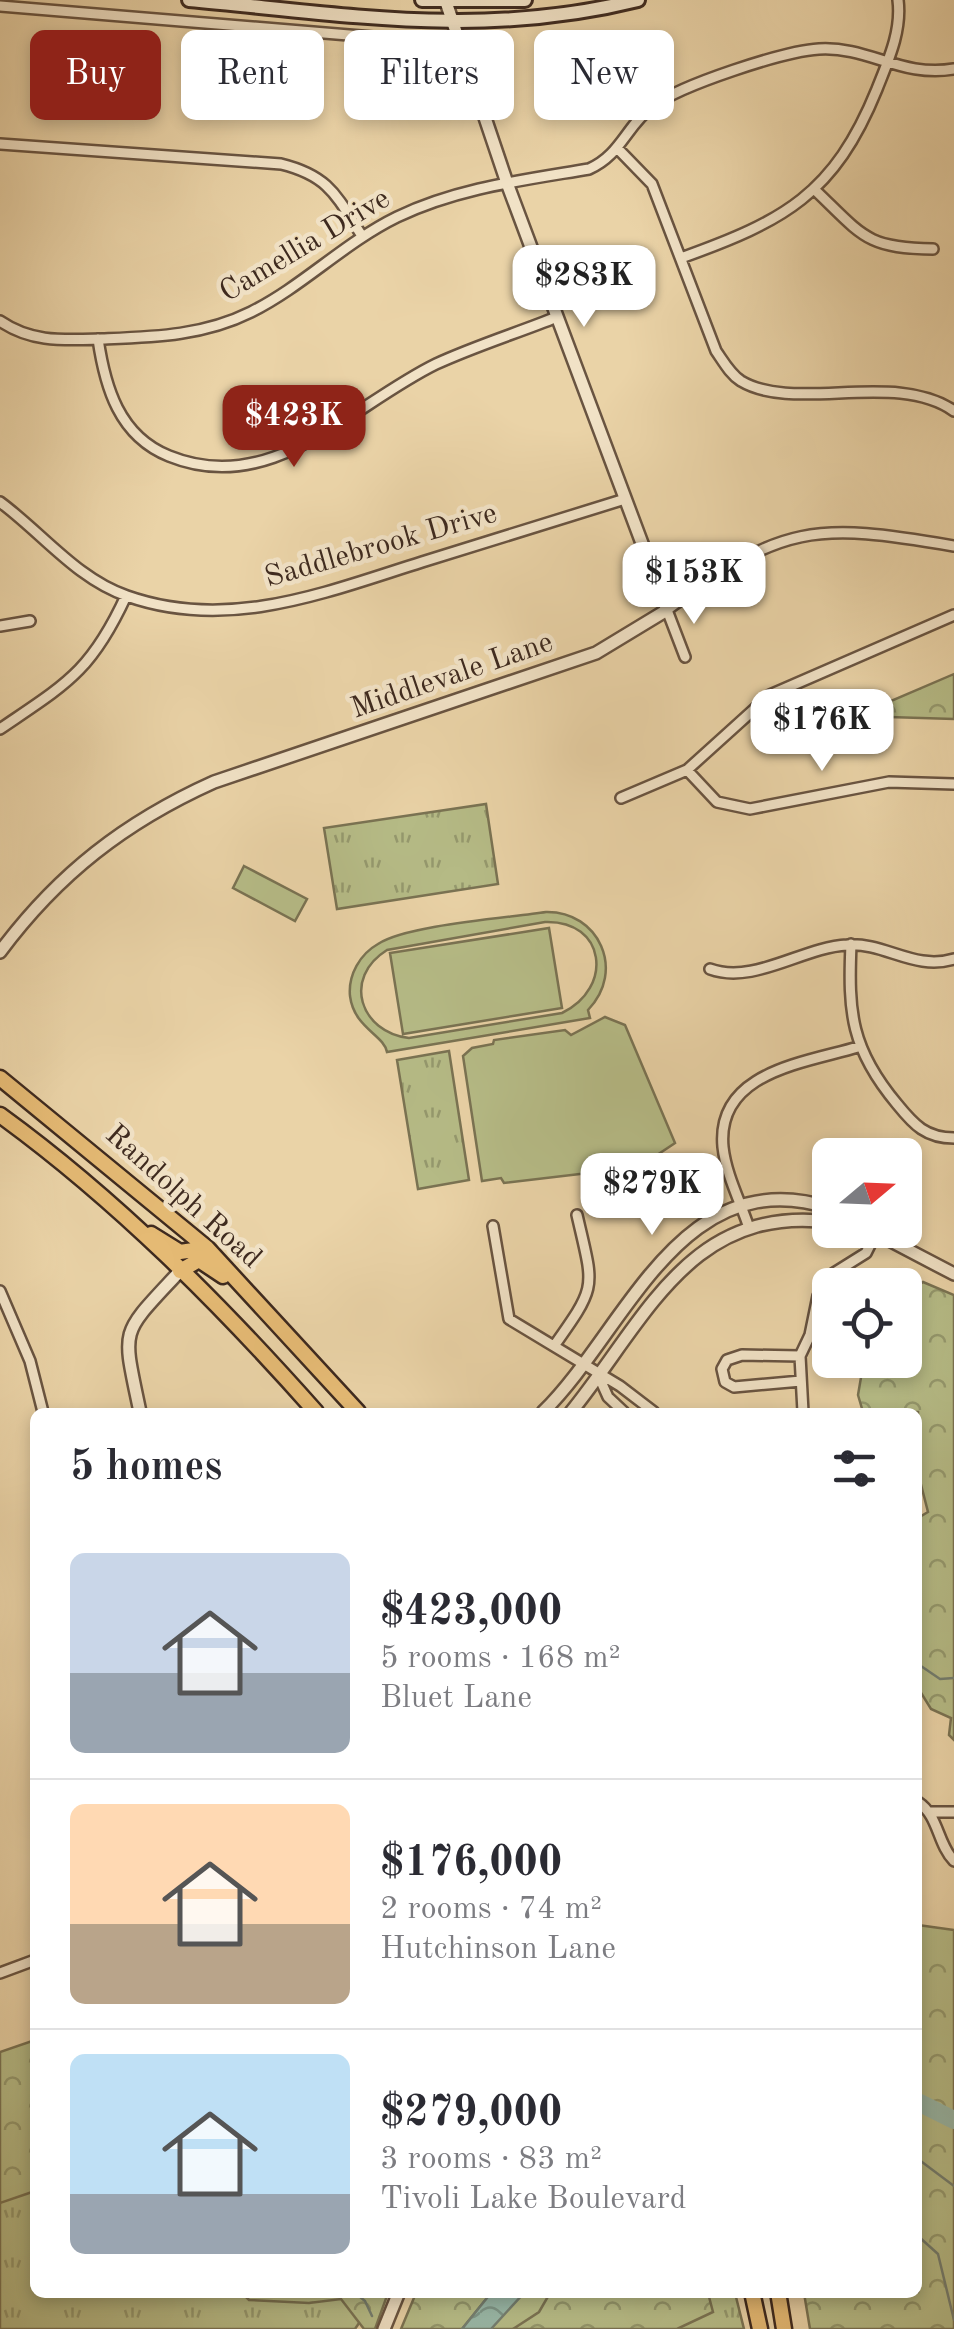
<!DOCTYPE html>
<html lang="en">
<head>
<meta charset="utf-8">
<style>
  body { margin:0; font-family:"Old Standard TT",serif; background:#f7f7f7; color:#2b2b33; height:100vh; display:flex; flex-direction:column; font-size:38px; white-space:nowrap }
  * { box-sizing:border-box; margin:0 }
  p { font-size:32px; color:#7c7c81 }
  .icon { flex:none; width:55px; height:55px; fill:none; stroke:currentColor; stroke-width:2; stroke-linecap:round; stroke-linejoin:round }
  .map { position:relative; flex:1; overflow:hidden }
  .sheet { position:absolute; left:30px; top:1408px; width:892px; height:890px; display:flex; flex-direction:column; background:#fff; border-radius:15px; box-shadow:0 5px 15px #0003 }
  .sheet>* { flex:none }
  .guide { position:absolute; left:30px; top:30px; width:895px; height:90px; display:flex; gap:20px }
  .needle { width:65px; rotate:71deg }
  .fabs { position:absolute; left:812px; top:1138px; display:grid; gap:20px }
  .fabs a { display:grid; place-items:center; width:110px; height:110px; border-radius:15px; background:#fff; box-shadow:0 5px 15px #0003; font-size:50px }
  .price { position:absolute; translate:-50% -85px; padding:0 22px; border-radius:20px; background:#fff; color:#222; font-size:32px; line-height:65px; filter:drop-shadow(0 2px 5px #0008) }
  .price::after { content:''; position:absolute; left:50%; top:60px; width:30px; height:22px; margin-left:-15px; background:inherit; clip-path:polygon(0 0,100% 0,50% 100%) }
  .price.selected { background:#8f2418; color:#fff }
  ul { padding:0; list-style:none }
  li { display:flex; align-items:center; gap:30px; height:250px; padding:0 40px }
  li+li { border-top:2px solid #e1e1e2 }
  li span { display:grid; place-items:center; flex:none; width:280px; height:200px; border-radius:15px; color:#555 }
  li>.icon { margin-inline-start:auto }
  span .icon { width:120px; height:120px; fill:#fffc; stroke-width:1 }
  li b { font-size:42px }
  h2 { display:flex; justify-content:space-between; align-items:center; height:120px; padding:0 40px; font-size:42px }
  .pill { padding:0 35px; border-radius:15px; background:#fff; box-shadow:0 5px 15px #0003; font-size:35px; line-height:90px }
  .pill.selected { background:#8f2418; color:#fff }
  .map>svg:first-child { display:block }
</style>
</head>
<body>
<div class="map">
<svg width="954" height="2329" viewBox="0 0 954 2329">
  <defs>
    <pattern id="grass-tufts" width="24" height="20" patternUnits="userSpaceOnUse" patternTransform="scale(2.5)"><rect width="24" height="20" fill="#b6bc87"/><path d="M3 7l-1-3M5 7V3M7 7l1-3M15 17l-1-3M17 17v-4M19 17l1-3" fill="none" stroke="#95996e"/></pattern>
    <pattern id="forest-crowns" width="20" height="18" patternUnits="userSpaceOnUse" patternTransform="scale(2.5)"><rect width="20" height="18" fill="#b6bc87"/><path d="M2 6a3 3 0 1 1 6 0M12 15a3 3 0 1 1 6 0" fill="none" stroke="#95996e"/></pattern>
    <pattern id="water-waves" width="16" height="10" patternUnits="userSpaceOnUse" patternTransform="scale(2.5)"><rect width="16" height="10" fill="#98b8a8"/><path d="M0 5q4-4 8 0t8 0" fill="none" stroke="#7d9688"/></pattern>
  </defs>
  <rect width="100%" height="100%" fill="#ead3a7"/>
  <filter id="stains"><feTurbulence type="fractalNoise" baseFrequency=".002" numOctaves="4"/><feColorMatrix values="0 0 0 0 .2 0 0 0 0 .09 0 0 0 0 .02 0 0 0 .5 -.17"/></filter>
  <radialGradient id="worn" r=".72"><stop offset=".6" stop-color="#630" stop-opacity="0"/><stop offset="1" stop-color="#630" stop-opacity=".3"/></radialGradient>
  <path fill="url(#grass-tufts)" stroke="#7a7353" stroke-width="2.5" d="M 486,804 L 498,884 L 337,909 L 324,828 Z
    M 449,1051 L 469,1180 L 418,1189 L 397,1060 Z
    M 35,2048 L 35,2292 L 380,2292 L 355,2329 L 0,2329 L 0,2061 Z
    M 427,2293 L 735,2293 L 744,2329 L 476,2329 Z"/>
  <path fill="url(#forest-crowns)" stroke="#7a7353" stroke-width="2.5" d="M 954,674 L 954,719 L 856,716 Z
    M 923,1282 L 954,1295 L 954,1740 L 949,1735 L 951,1718 L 931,1709 L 918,1688 L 918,1518 L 928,1512 L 918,1473 L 918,1412 L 863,1412 L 858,1395 L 864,1360 L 905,1360 L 905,1295 Z
    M 918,1925 L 954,1930 L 954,2329 L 810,2329 L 804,2293 L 918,2292 Z
    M 35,2040 L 35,2191 L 0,2203 L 0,2052 Z
    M 242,2293 L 388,2293 L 375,2329 L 364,2329 L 341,2299 L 309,2303 L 249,2300 Z
    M 416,2293 L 491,2293 L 462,2329 L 401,2329 Z
    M 550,2293 L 708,2293 L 713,2312 L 677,2329 L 513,2329 L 539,2312 Z"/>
  <path fill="#b6bc87" stroke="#7a7353" stroke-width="2.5" fill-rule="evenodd" d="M 244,866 L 307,899 L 295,921 L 233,888 Z
    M 546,912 C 599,911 626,971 588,1010 L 590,1018 L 387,1052 C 384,1035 354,1028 350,996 C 348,975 360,954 378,944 C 407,925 507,918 546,912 ZM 545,922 C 606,920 614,988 562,1013 L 409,1038 C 360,1032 342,978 387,950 Z
    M 549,928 L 562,1008 L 403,1034 L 390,953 Z
    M 605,1017 L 625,1025 L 675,1143 L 639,1167 L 504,1183 L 501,1178 L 482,1181 L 463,1056 L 472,1048 L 493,1044 L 494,1040 L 565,1030 L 571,1035 Z"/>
  <path fill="url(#water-waves)" stroke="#747f71" stroke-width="2.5" d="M 491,2293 L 524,2293 L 491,2329 L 462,2329 Z"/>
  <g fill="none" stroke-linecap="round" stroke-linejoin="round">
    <path stroke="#747f71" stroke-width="2.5" d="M 918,1664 L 940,1679 L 954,1678
      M 918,2159 L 954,2186
      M 918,2236 L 938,2254 L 954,2320
      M 354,2292 L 365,2301 L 372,2316"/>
    <path stroke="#98b8a8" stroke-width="18" d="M 918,2102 L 954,2120"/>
    <defs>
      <path id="minor" d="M 0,6 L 421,41 L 466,62
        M 0,144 L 281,164 C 330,176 337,197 362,236
        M 619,150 L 652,184 L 716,351 C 723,361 730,374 741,381 C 794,413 896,370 954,411
        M 816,191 C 863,236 866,248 933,249
        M 681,258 C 784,221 834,195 877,89 C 888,61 902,31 898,0
        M 0,321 C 32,343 64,340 102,339 C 153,337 203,336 251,312 C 303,286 344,243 397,217 C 457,188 524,180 589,169 C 621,155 626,126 653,106 C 681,85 784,51 819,49 C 869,46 901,78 954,69
        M 98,339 C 105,387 119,436 169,456 C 272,498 350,406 436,364 C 475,346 517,333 557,317
        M 0,502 C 42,533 77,579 127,596 C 229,632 326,592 422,562 C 490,541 558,520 625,499
        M 0,626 L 30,621
        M 685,657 L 667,610 C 782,524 814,522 954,546
        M 0,729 C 66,684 91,672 126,596
        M 687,770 L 717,802 L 750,809 L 889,782 L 954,784
        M 621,798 L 687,770 L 770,695 L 954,615
        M 851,944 C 848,1013 851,1049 897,1104 C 914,1125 926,1138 954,1138
        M 710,969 C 754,985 803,947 847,945 C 885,942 914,971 954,959
        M 493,1226 L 509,1319 L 620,1386 L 654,1412
        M 749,1228 C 741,1203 726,1175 723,1147 C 716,1072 804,1063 858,1047
        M 0,1291 L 30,1361 L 43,1412
        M 554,1346 C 598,1284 594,1289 577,1215
        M 800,1356 L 742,1355 L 727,1360 L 722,1369 L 725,1382 L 734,1387 L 801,1381
        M 599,1377 L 608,1397 L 624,1412
        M 803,1412 L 800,1356 L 810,1335 L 818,1296 L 834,1273 L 866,1253 L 876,1233
        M 918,1802 C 939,1816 937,1843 954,1861
        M 929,1812 L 954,1812
        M 0,1973 L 35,1960"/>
      <path id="tertiary" d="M 0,952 C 58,874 125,822 214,782 L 596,653 L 667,610 L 507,183 L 446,2
        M 870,1230 L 954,1274
        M 140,1412 C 122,1325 119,1337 180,1271
        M 543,1412 C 626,1331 680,1160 830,1208
        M 571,1412 C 645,1321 690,1204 830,1222
        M 384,2329 L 399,2292"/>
      <path id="secondary" d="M 189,0 C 345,14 482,39 638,0
        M 422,0 L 525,0"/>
      <path id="primary" d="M 0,1078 L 207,1248 L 358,1412
        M 0,1115 C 117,1200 221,1305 316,1412
        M 151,1234 L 180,1252 L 207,1248
        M 180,1271 L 199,1260 L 223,1276
        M 752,2292 L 760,2329
        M 778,2292 L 784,2329"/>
    </defs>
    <use href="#minor" stroke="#695441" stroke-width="14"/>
    <use href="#tertiary" stroke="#695441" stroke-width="16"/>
    <use href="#secondary" stroke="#3e2a1f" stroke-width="18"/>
    <use href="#primary" stroke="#3e2a1f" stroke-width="19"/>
    <use href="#minor" stroke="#f1e2c6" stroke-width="9"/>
    <use href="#tertiary" stroke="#f1e2c6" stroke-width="11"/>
    <use href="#secondary" stroke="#f1e2c6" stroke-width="12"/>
    <use href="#primary" stroke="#e5ba74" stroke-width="14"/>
  </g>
  <g text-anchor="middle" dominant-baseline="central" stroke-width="9" stroke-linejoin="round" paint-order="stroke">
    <g font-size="30" fill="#3e2a1f" stroke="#f1e2c6">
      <text transform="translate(305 246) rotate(-31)">Camellia Drive</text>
      <text transform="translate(381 546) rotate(-16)">Saddlebrook Drive</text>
      <text transform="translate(452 676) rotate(-19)">Middlevale Lane</text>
      <text transform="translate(183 1197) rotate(42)">Randolph Road</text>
    </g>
  </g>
  <rect width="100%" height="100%" filter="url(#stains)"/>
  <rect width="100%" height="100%" fill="url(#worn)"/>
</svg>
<div class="fabs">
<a><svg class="needle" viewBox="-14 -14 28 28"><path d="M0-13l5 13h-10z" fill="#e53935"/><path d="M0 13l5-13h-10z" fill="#7c7c81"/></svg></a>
<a><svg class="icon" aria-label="locate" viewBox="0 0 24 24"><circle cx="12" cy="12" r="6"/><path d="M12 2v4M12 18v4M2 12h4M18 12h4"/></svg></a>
</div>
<b class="price" style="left:584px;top:330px">$283K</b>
<b class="price selected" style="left:294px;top:470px">$423K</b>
<b class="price" style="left:694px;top:627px">$153K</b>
<b class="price" style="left:822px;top:774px">$176K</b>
<b class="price" style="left:652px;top:1238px">$279K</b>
<div class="guide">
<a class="pill selected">Buy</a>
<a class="pill">Rent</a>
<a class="pill">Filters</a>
<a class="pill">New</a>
</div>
<section class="sheet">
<h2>5 homes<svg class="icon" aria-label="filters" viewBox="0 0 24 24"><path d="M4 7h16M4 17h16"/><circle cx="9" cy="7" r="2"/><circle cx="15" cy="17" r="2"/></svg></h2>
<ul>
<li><span style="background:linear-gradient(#c9d6e8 60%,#9aa5b1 0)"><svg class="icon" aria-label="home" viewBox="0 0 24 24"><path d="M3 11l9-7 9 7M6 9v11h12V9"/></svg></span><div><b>$423,000</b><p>5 rooms · 168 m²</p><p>Bluet Lane</p></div></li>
<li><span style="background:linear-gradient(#ffd9b3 60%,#b9a48a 0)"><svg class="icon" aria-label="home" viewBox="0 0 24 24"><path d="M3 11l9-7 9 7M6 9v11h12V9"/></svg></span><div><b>$176,000</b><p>2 rooms · 74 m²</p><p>Hutchinson Lane</p></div></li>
<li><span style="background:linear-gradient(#bfe0f5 70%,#9aa5b1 0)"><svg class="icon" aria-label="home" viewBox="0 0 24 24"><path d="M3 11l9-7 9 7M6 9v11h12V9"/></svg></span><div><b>$279,000</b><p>3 rooms · 83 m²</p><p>Tivoli Lake Boulevard</p></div></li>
</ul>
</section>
</div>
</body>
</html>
